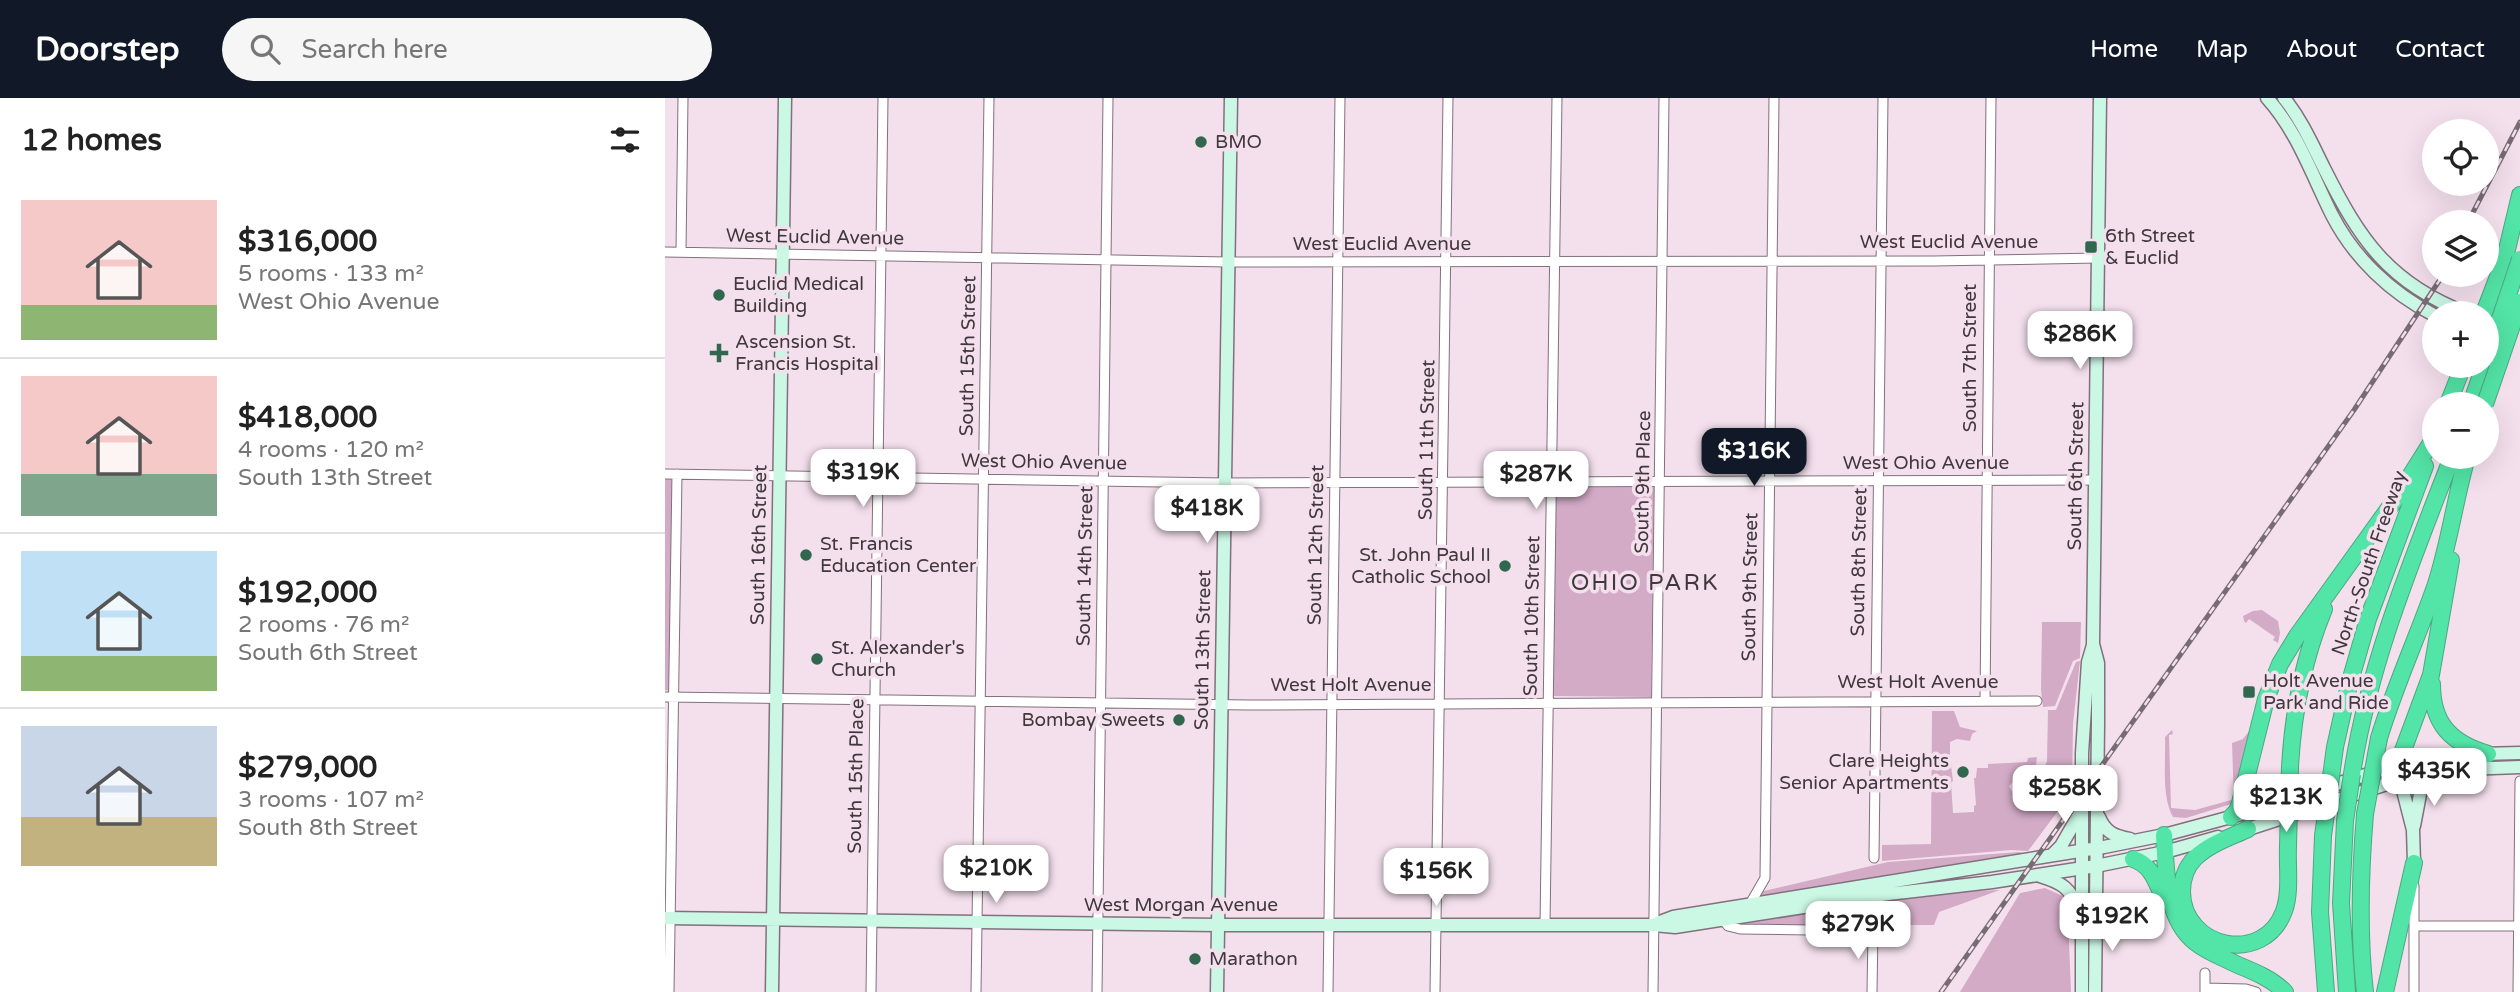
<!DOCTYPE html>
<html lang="en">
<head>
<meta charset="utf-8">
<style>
  body { margin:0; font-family:"Varela Round",sans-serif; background:#f6f6f6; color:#222; height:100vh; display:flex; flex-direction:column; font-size:26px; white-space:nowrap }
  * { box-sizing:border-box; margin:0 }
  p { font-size:23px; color:#767676 }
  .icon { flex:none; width:38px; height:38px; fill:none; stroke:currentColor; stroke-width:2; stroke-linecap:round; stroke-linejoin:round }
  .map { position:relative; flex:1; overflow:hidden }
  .drawer { display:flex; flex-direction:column; background:#fff; width:665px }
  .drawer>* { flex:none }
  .fabs { position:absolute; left:1757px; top:21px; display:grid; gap:14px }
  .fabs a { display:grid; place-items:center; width:77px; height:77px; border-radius:50%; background:#fff; box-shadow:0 7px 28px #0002; font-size:35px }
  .price { position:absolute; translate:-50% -60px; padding:0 16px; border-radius:14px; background:#fff; color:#222; font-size:23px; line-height:46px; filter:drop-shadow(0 2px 4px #0008) }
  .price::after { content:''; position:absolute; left:50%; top:42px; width:21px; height:16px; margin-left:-10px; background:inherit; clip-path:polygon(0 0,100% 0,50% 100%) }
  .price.on { background:#111827; color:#fff }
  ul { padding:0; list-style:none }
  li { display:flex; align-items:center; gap:21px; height:175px; padding:0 21px }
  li+li { border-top:2px solid #e0e0e0 }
  li span { display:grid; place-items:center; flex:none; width:196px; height:140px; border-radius:0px; color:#555 }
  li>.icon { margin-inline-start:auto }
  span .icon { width:84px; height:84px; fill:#fffc; stroke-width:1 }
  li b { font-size:30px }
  h2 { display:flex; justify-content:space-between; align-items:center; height:84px; padding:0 21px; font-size:30px }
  header { display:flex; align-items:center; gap:42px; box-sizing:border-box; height:98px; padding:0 35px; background:#111827; color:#fff }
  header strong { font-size:33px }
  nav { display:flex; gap:38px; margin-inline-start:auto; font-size:24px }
  .search { width:490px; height:63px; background:#f6f6f6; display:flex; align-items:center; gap:18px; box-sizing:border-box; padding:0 24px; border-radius:38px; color:#767676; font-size:26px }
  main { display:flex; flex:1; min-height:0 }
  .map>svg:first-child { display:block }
</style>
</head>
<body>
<header>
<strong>Doorstep</strong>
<div class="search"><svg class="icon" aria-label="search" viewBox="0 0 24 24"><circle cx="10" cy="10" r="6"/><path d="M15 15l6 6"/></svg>Search here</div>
<nav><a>Home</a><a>Map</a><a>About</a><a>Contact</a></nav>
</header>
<main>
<section class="drawer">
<h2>12 homes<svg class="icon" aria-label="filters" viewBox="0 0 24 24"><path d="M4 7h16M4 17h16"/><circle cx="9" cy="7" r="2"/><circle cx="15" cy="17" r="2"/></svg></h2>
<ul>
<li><span style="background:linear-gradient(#f6c9c9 75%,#8fb573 0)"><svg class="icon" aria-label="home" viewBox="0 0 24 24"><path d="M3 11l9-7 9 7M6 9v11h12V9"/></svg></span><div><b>$316,000</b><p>5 rooms · 133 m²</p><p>West Ohio Avenue</p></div></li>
<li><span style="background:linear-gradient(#f6c9c9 70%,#7fa58c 0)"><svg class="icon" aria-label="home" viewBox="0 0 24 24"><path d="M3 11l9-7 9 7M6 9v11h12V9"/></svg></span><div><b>$418,000</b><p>4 rooms · 120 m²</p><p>South 13th Street</p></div></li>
<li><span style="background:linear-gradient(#bfe0f5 75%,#8fb573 0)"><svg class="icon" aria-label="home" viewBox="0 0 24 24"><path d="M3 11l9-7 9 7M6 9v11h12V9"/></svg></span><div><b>$192,000</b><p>2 rooms · 76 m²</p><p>South 6th Street</p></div></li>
<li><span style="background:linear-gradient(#c9d6e8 65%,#c2b280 0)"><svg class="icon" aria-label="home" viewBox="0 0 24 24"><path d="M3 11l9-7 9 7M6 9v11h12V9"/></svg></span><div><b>$279,000</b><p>3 rooms · 107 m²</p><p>South 8th Street</p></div></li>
</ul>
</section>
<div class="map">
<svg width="1855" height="894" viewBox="0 0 1855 894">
  <rect width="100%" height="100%" fill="#f4e0ed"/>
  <path fill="#d3abc7" d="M 0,381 L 7,381 L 4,593 L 0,592 Z
    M 890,388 L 989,389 L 986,599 L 888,598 Z
    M 1597,512 L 1613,523 L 1615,535 L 1613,545 L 1608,542 L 1610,539 L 1584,521 L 1581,525 L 1579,523 L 1578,518 L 1588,513 Z
    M 1377,524 L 1416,524 L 1415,560 L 1408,563 L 1390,608 L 1378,609 L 1376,592 Z
    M 1415,563 L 1408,626 L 1407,694 L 1363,753 L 1346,752 L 1217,763 L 1217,747 L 1266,746 L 1267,613 L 1289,613 L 1295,629 L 1312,633 L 1307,636 L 1305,643 L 1292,641 L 1285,644 L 1285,664 L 1287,665 L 1286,668 L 1288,683 L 1286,684 L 1288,715 L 1309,714 L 1309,708 L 1311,707 L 1309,680 L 1311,680 L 1312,670 L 1323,670 L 1323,666 L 1362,664 L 1363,660 L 1372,659 L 1371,667 L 1367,673 L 1363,669 L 1344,688 L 1351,701 L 1353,699 L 1359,704 L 1379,684 L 1376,680 L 1382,663 L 1383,612 L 1391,612 L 1411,564 Z
    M 1507,632 L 1508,636 L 1504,637 L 1506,710 L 1530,712 L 1566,702 L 1566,706 L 1521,720 L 1508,719 C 1496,698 1501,663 1500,639 Z
    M 1585,632 L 1569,705 L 1567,645 L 1578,641 Z
    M 1354,754 L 1362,756 L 1092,800 L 1095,794 L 1223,764 Z
    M 1380,790 L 1400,799 L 1403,818 L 1406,894 L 1295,894 L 1355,795 Z
    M 1335,792 L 1274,814 L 1269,827 L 1225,827 L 1212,831 L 1209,827 L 1075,827 L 1075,824 C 1161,810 1247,794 1335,792 Z"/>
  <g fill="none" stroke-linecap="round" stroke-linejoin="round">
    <defs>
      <path id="street" d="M 0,154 L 563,164 L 1269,163 L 1433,160
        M 16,154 L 18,0
        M 0,376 L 560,385 L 1430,382
        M 0,599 L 583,607 L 1372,603
        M 1320,603 L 1326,0
        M 1209,760 L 1218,0
        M 1085,806 L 1100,780 L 1109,0
        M 1057,820 L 1063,828 L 1075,831 L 1208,833 L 1207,894
        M 880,827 L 892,0
        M 1750,828 L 1855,828
        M 1540,875 L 1540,894
        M 1540,890 L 1581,891 L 1591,894
        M 4,894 L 12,376
        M 206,894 L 218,0
        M 311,894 L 324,0
        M 432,894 L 443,0
        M 663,894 L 675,0
        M 770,894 L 783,0
        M 988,894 L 999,0
        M 1749,894 L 1749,788
        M 1853,894 L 1855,683"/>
      <path id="secondary" d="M 1602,0 C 1632,33 1647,77 1667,117 C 1689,160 1726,195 1769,217
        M 1619,0 C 1636,21 1647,46 1659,70 C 1695,142 1724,185 1801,215
        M 1734,677 L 1748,732 L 1749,765
        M 1434,719 C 1440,734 1449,738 1465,741
        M 1749,728 L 1756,691 L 1768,676
        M 1574,734 L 1734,682 L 1800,671 L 1855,669
        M 1387,757 L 1396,748 L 1415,715
        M 1375,778 C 1398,785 1405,790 1414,812
        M 0,820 L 553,827 L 989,827 L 1010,829 L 1223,796 L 1327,784 L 1431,768 L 1500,754 L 1553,739
        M 992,825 L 1008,819 L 1439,749 L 1499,737 L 1566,719 L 1742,664 L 1815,656 L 1855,655
        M 107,894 L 120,0
        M 552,894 L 566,0
        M 1417,894 L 1417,655 L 1423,564 L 1428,547
        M 1430,894 L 1433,625 L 1433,565 L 1428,546 L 1435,0"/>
      <path id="highway" d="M 1819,215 L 1840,160 L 1855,97
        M 1783,306 L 1798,268
        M 1806,306 L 1819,268
        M 1767,586 C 1767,626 1786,645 1823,656
        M 1714,640 C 1730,588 1752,540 1770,489 C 1784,447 1790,401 1802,359
        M 1670,649 L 1684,587 L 1703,521 L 1760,368
        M 1733,666 L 1766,577 L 1786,462
        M 1625,669 C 1628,614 1638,562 1659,511
        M 1687,676 C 1704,565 1747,463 1787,359
        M 1700,716 C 1695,776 1693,834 1700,894
        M 1566,719 L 1572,713 L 1575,705 L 1601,601 L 1615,566 L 1632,538 L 1732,399 L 1769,340
        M 1680,723 L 1676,805 L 1682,894
        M 1583,731 C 1566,739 1544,746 1530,760 C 1521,769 1517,780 1517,794 C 1518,851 1599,868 1619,813 C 1626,794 1622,769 1623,748
        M 1499,737 C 1501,772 1500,820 1530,844 C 1542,854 1559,860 1573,867 C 1590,874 1607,881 1620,894
        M 1658,738 L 1655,814 L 1661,894
        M 1468,761 C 1487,767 1491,784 1499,801
        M 1720,894 L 1749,765"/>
    </defs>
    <use href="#street" stroke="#82707c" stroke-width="11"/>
    <use href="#secondary" stroke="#82707c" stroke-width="15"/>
    <use href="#highway" stroke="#4ca882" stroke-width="18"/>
    <use href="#street" stroke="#fff" stroke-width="9"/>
    <use href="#secondary" stroke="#cbf7e5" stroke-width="12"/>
    <use href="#highway" stroke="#53e4a7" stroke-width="16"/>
    <defs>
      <path id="rail" d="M 1803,124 L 1855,24
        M 1276,894 L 1689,312 L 1778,177"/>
    </defs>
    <use href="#rail" stroke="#776c74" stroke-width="5"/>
    <use href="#rail" stroke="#f4e0ed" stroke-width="2.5" stroke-dasharray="8" stroke-linecap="butt"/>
    <defs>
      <path id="highway-bridge" d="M 1822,260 L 1855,161
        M 1820,306 L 1855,204
        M 1700,716 L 1714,640
        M 1680,723 L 1687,676
        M 1658,738 L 1670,649
        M 1623,748 L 1625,669"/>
    </defs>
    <use href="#highway-bridge" stroke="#4ca882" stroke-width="18" stroke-linecap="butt"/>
    <use href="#highway-bridge" stroke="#53e4a7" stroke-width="16"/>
  </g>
  <g fill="#30674e" stroke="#f4e0ed" stroke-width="2.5">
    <circle cx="536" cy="44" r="7"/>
    <rect x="1419" y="142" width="14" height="14" rx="3.5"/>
    <circle cx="54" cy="197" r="7"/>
    <path d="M50.5 244.5h7v7h7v7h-7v7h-7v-7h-7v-7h7z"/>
    <circle cx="141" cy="457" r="7"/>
    <circle cx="840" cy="468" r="7"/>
    <circle cx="152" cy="561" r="7"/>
    <rect x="1577" y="587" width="14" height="14" rx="3.5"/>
    <circle cx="514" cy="622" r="7"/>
    <circle cx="1298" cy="674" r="7"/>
    <circle cx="530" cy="861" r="7"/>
  </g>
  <g text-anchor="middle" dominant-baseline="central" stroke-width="7" stroke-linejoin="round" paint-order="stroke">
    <g font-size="19" fill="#40383e" stroke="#f4e0ed" text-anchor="start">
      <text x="550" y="44">BMO</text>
      <text x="1440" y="138">6th Street<tspan x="1440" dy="22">&amp; Euclid</tspan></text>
      <text x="68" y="186">Euclid Medical<tspan x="68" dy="22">Building</tspan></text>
      <text x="70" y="244">Ascension St.<tspan x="70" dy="22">Francis Hospital</tspan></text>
      <text x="155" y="446">St. Francis<tspan x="155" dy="22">Education Center</tspan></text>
      <text x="826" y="457" text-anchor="end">St. John Paul II<tspan x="826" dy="22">Catholic School</tspan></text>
      <text x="166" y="550">St. Alexander's<tspan x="166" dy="22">Church</tspan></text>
      <text x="1598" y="583">Holt Avenue<tspan x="1598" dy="22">Park and Ride</tspan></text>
      <text x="500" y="622" text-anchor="end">Bombay Sweets</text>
      <text x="1284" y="663" text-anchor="end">Clare Heights<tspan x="1284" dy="22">Senior Apartments</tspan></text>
      <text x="544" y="861">Marathon</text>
    </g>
    <g font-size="19" fill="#40383e" stroke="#f4e0ed">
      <text transform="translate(150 139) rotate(1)">West Euclid Avenue</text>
      <text x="1284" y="144">West Euclid Avenue</text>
      <text x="717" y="146">West Euclid Avenue</text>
      <text transform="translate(303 258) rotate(-89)">South 15th Street</text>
      <text transform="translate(1305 260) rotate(-90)">South 7th Street</text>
      <text transform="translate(762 342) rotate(-89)">South 11th Street</text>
      <text transform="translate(379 364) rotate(1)">West Ohio Avenue</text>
      <text x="1261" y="365">West Ohio Avenue</text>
      <text transform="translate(1411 378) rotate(-89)">South 6th Street</text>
      <text transform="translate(978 384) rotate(-89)">South 9th Place</text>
      <text transform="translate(94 447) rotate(-89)">South 16th Street</text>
      <text transform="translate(651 447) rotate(-89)">South 12th Street</text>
      <text transform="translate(1194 464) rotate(-89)">South 8th Street</text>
      <text transform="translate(1704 465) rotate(-71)">North-South Freeway</text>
      <text transform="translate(420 468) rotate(-89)">South 14th Street</text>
      <text transform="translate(1085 489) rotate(-89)">South 9th Street</text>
      <text transform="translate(867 518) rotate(-89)">South 10th Street</text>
      <text transform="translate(538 552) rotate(-89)">South 13th Street</text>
      <text x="1253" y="584">West Holt Avenue</text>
      <text x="686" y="587">West Holt Avenue</text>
      <text transform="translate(191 678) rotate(-89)">South 15th Place</text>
      <text x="516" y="807">West Morgan Avenue</text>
    </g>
    <g font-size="23" letter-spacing="2" fill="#40383e" stroke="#f4e0ed">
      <text x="980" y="485">OHIO PARK</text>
    </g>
  </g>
</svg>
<div class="fabs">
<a><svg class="icon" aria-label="locate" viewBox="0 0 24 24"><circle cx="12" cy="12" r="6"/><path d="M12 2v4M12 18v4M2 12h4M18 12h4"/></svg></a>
<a><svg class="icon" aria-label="layers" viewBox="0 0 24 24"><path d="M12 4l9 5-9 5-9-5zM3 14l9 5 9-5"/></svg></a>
<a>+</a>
<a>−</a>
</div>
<b class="price" style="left:1415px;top:273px">$286K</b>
<b class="price on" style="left:1089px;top:390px">$316K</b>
<b class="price" style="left:198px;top:411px">$319K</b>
<b class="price" style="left:871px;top:413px">$287K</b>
<b class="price" style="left:542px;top:447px">$418K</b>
<b class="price" style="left:1769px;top:710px">$435K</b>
<b class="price" style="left:1400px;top:727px">$258K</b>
<b class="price" style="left:1621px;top:736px">$213K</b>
<b class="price" style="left:331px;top:807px">$210K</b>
<b class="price" style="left:771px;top:810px">$156K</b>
<b class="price" style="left:1447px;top:855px">$192K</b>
<b class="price" style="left:1193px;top:863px">$279K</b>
</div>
</main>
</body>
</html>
